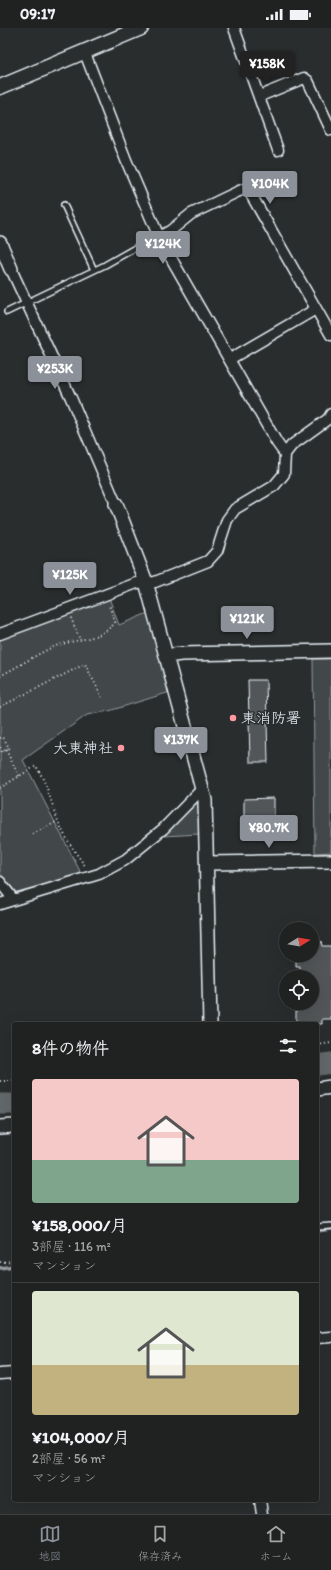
<!DOCTYPE html>
<html lang="ja">
<head>
<meta charset="utf-8">
<style>
  body { margin:0; font-family:Itim,"Klee One",sans-serif; background:#282a2a; color:#f1f3f6; height:100vh; display:flex; flex-direction:column; font-size:15px; white-space:nowrap }
  * { box-sizing:border-box; margin:0 }
  p { font-size:13px; color:#a2a4a5 }
  .icon { flex:none; width:22px; height:22px; fill:none; stroke:currentColor; stroke-width:2; stroke-linecap:round; stroke-linejoin:round }
  .map { position:relative; flex:1; overflow:hidden }
  .details { position:absolute; left:12px; top:994px; width:307px; height:480px; display:flex; flex-direction:column; background:#202222; border-radius:4px; box-shadow:0 4px 16px #0002,0 0 0 1px #3d3f40 }
  .details>* { flex:none }
  .needle { width:26px; rotate:79deg }
  .controls { position:absolute; left:279px; top:894px; display:grid; gap:8px }
  .controls a { display:grid; place-items:center; width:40px; height:40px; border-radius:50%; background:#202222; box-shadow:0 4px 16px #0002,0 0 0 1px #3d3f40; font-size:20px }
  .price { position:absolute; translate:-50% -34px; padding:0 9px; border-radius:4px; background:#8c9099; color:#fff; font-size:13px; line-height:26px; filter:drop-shadow(0 1px 2px #0008) }
  .price::after { content:''; position:absolute; left:50%; top:24px; width:12px; height:9px; margin-left:-6px; background:inherit; clip-path:polygon(0 0,100% 0,50% 100%) }
  .price.selected { background:#222; color:#fff }
  ul { padding:0; list-style:none }
  li { display:grid; align-content:center; gap:8px; height:212px; padding:0 20px }
  li+li { border-top:1px solid #3d3f40 }
  li span { display:grid; place-items:center; height:124px; border-radius:4px; color:#555 }
  li>.icon { margin-inline-start:auto }
  span .icon { width:72px; height:72px; fill:#fffc; stroke-width:1 }
  li b { font-size:17px }
  h2 { display:flex; justify-content:space-between; align-items:center; height:48px; padding:0 20px; font-size:17px }
  .status { display:flex; justify-content:space-between; align-items:center; height:28px; padding:0 20px; background:#202222; direction:ltr }
  .status svg { height:11px; fill:currentColor }
  .tabs { display:flex; justify-content:space-around; align-items:center; height:56px; border-top:1px solid #3d3f40; background:#202222; font-size:11px; color:#a2a4a5 }
  .tabs a { display:grid; justify-items:center; gap:2px }
  .tabs .selected { color:#8c9099 }
  .map>svg:first-child { display:block }
</style>
</head>
<body>
<div class="status"><b>09:17</b><svg viewBox="0 0 49 12"><path d="M0 12V9h3v3zM5 12V6h3v6zM10 12V3h3v9zM15 12V0h3v12zM26 1h20v11H26zM47 4h2v5h-2z"/></svg></div>
<div class="map">
<svg width="331" height="1486" viewBox="0 0 331 1486">
  <rect width="100%" height="100%" fill="#2a2d2e"/>
  <filter id="ink" filterUnits="userSpaceOnUse"><feTurbulence type="fractalNoise" baseFrequency=".025" numOctaves="2"/><feDisplacementMap in="SourceGraphic" scale="8" xChannelSelector="R" yChannelSelector="G"/><feConvolveMatrix kernelMatrix="1 2 1 2 8 2 1 2 1" color-interpolation-filters="sRGB"/></filter>
  <g filter="url(#ink)">
    <path fill="#424648" stroke="#959ca0" d="M 109,570 L 119,597 L 148,585 L 170,664 L 109,683 L 87,687 L 23,732 L 82,847 L 16,864 L 0,845 L 0,611 Z
      M 313,631 L 331,631 L 331,824 L 315,825 Z
      M 196,772 L 199,774 L 199,806 L 164,808 Z"/>
    <g fill="none" stroke-linecap="round" stroke-linejoin="round">
      <path stroke="#989fa3" stroke-width="3.5" d="M 317,1203 L 331,1201
        M 0,1240 L 14,1238"/>
      <path stroke="#63686b" stroke-width="21" d="M 317,1037 L 331,1035
        M 0,1076 L 14,1076"/>
    </g>
    <path fill="#535759" stroke="#e8f1f8" d="M 248,652 L 266,652 L 268,734 L 250,734 Z
      M 274,770 L 274,790 L 244,791 L 244,771 Z
      M 312,913 L 321,913 L 322,918 L 331,918 L 331,991 L 322,991 L 322,996 L 296,996 L 296,977 L 312,975 L 312,949 L 300,949 L 300,939 L 296,939 L 296,927 L 312,927 Z"/>
    <g fill="none" stroke-linecap="round" stroke-linejoin="round">
      <defs>
        <path id="service" d="M 64,177 L 94,242
          M 7,284 L 105,237 L 151,211 L 159,209
          M 317,1199 L 331,1198"/>
        <path id="minor" d="M 234,0 L 278,122
          M 85,25 L 126,132 L 159,209 L 277,415 L 285,426
          M 260,68 L 304,50 L 308,53 L 331,102
          M 159,209 L 170,203 L 191,186 L 237,164 L 244,161 L 249,163 L 331,307
          M 11,241 L 71,370 L 116,476
          M 230,331 L 316,281
          M 0,606 L 137,555 L 155,554 L 208,533 L 217,523 L 227,492 L 235,481 L 274,458 L 284,446 L 285,426 L 292,417 L 328,391 L 331,386
          M 0,854 L 13,871
          M 0,876 L 99,846 L 125,832 L 163,801 L 202,761
          M 317,1310 L 331,1309
          M 0,1346 L 14,1345
          M 260,1472 L 262,1486"/>
        <path id="tertiary" d="M 0,215 L 11,241
          M 116,476 L 146,554 L 205,772 L 210,996
          M 166,628 L 181,626 L 331,623
          M 207,835 L 331,833
          M 317,1061 L 331,1059
          M 0,1099 L 14,1098"/>
        <path id="secondary" d="M 0,59 L 141,0"/>
      </defs>
      <use href="#service" stroke="#e8f1f8" stroke-width="8"/>
      <use href="#minor" stroke="#e8f1f8" stroke-width="13"/>
      <use href="#tertiary" stroke="#e8f1f8" stroke-width="16"/>
      <use href="#secondary" stroke="#e8f1f8" stroke-width="17"/>
      <path stroke="#e8f1f8" stroke-width="2" stroke-dasharray="1 3" stroke-linecap="butt" d="M 71,590 L 80,612
        M 0,648 C 17,639 34,628 51,620 C 72,610 101,614 115,594 L 109,577
        M 0,679 L 85,636 L 102,669
        M 0,710 L 3,709 L 9,720 L 2,724 L 0,719
        M 6,722 L 19,748
        M 0,760 L 36,738 C 47,755 51,774 58,793 C 65,810 75,824 86,839
        M 33,806 L 58,793
        M 317,1017 L 331,1015
        M 0,1053 L 14,1053
        M 0,1234 L 14,1233"/>
      <use href="#service" stroke="#2a2d2e" stroke-width="5"/>
      <use href="#minor" stroke="#2a2d2e" stroke-width="10"/>
      <use href="#tertiary" stroke="#2a2d2e" stroke-width="13"/>
      <use href="#secondary" stroke="#2a2d2e" stroke-width="14"/>
    </g>
  </g>
  <g fill="#ff9aa2" stroke="#2a2d2e" stroke-width="1.5">
    <circle cx="233" cy="690" r="4"/>
    <circle cx="121" cy="720" r="4"/>
  </g>
  <g text-anchor="middle" dominant-baseline="central" stroke-width="3" stroke-linejoin="round" paint-order="stroke">
    <g font-size="15" fill="#e8f1f8" stroke="#2a2d2e" text-anchor="start">
      <text x="241" y="690">東消防署</text>
      <text x="113" y="720" text-anchor="end">大東神社</text>
    </g>
  </g>
</svg>
<div class="controls">
<a><svg class="needle" viewBox="-14 -14 28 28"><path d="M0-13l5 13h-10z" fill="#e53935"/><path d="M0 13l5-13h-10z" fill="#a2a4a5"/></svg></a>
<a><svg class="icon" aria-label="locate" viewBox="0 0 24 24"><circle cx="12" cy="12" r="6"/><path d="M12 2v4M12 18v4M2 12h4M18 12h4"/></svg></a>
</div>
<b class="price selected" style="left:267px;top:57px">¥158K</b>
<b class="price" style="left:270px;top:177px">¥104K</b>
<b class="price" style="left:163px;top:237px">¥124K</b>
<b class="price" style="left:55px;top:362px">¥253K</b>
<b class="price" style="left:70px;top:568px">¥125K</b>
<b class="price" style="left:247px;top:612px">¥121K</b>
<b class="price" style="left:181px;top:733px">¥137K</b>
<b class="price" style="left:269px;top:821px">¥80.7K</b>
<section class="details">
<h2>8件の物件<svg class="icon" aria-label="filters" viewBox="0 0 24 24"><path d="M4 7h16M4 17h16"/><circle cx="9" cy="7" r="2"/><circle cx="15" cy="17" r="2"/></svg></h2>
<ul>
<li><span style="background:linear-gradient(#f6c9c9 65%,#7fa58c 0)"><svg class="icon" aria-label="home" viewBox="0 0 24 24"><path d="M3 11l9-7 9 7M6 9v11h12V9"/></svg></span><div><b>¥158,000/月</b><p>3部屋 · 116 m²</p><p>マンション</p></div></li>
<li><span style="background:linear-gradient(#dfe7d0 60%,#c2b280 0)"><svg class="icon" aria-label="home" viewBox="0 0 24 24"><path d="M3 11l9-7 9 7M6 9v11h12V9"/></svg></span><div><b>¥104,000/月</b><p>2部屋 · 56 m²</p><p>マンション</p></div></li>
</ul>
</section>
</div>
<nav class="tabs">
<a class="selected"><svg class="icon" aria-label="map" viewBox="0 0 24 24"><path d="M3 6l6-2 6 2 6-2v14l-6 2-6-2-6 2zM9 4v14M15 6v14"/></svg>地図</a>
<a><svg class="icon" aria-label="saved" viewBox="0 0 24 24"><path d="M7 4h10v16l-5-4-5 4z"/></svg>保存済み</a>
<a><svg class="icon" aria-label="home" viewBox="0 0 24 24"><path d="M3 11l9-7 9 7M6 9v11h12V9"/></svg>ホーム</a>
</nav>
</body>
</html>
